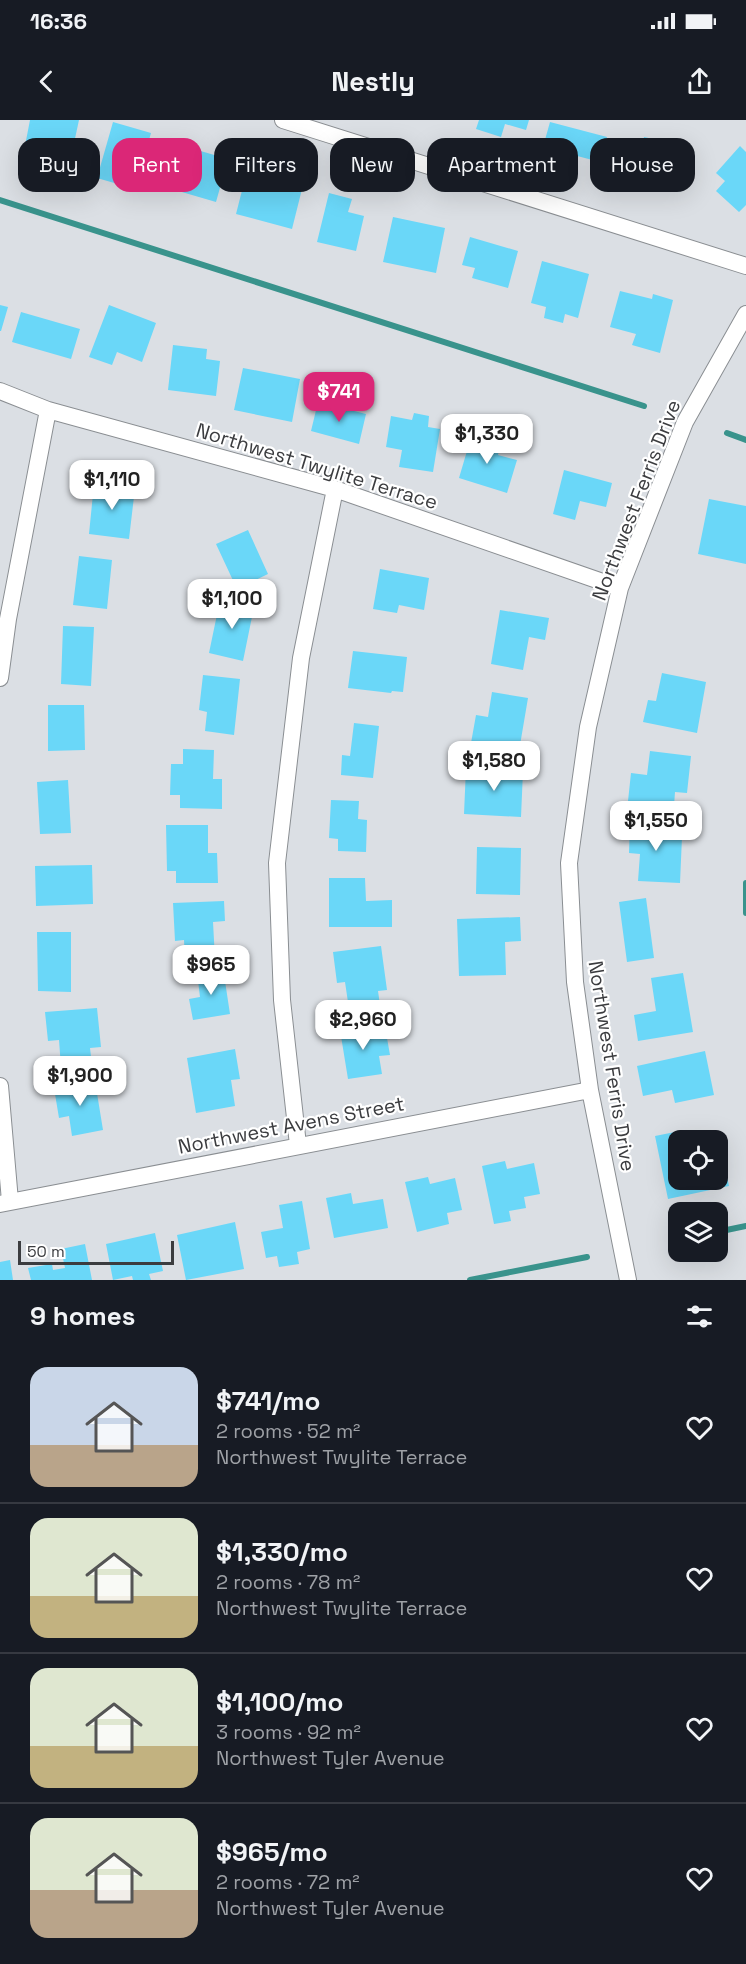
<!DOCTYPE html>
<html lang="en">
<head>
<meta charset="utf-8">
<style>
  body { margin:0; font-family:"Space Grotesk",sans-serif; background:#242831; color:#f1f3f6; height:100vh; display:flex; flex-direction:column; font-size:22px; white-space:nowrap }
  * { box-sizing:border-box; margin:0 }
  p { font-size:20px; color:#9ea1a6 }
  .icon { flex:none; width:33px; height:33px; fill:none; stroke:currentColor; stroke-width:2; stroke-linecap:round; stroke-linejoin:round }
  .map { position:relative; height:1160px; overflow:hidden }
  .sheet { display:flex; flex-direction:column; background:#171b24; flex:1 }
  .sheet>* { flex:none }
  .top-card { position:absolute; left:18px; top:18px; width:711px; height:54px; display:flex; gap:12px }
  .fabs { position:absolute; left:668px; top:1010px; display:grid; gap:12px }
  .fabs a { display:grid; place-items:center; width:60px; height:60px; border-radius:12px; background:#171b24; box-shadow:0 6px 24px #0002; font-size:30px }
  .scale { position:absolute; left:18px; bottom:15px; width:156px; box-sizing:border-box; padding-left:6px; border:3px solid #3b3c3f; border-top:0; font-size:16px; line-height:21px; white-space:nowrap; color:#3b3c3f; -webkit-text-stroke:4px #fff; paint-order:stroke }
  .price { position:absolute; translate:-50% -51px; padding:0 14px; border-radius:12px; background:#fff; color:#222; font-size:20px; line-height:39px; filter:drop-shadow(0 2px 3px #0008) }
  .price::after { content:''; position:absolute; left:50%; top:36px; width:18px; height:14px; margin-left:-9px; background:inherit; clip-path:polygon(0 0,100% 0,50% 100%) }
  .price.on { background:#db2777; color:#fff }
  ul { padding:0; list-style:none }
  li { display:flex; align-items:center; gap:18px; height:150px; padding:0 30px }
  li+li { border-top:2px solid #363941 }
  li span { display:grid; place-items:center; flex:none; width:168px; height:120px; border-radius:18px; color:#555 }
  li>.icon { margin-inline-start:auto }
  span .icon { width:72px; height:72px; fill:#fffc; stroke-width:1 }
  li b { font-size:26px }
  h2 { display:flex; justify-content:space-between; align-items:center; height:72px; padding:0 30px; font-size:26px }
  .tag { padding:0 21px; border-radius:18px; background:#171b24; box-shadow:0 6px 24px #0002; font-size:21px; line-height:54px }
  .tag.on { background:#db2777; color:#fff }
  .status { display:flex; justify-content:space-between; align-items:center; height:42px; padding:0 30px; background:#171b24; direction:ltr }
  .status svg { height:16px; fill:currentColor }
  header { display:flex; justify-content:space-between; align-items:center; height:78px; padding:0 30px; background:#171b24; font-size:27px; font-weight:700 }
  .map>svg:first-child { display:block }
</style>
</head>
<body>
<div class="status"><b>16:36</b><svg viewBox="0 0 49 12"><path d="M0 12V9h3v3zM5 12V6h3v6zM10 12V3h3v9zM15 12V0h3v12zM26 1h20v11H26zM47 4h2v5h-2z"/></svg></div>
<header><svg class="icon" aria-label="back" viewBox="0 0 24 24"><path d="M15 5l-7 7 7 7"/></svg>Nestly<svg class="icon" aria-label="share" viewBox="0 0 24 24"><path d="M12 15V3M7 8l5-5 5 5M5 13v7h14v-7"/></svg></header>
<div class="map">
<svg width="746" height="1160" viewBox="0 0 746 1160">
  <rect width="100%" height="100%" fill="#dbdfe4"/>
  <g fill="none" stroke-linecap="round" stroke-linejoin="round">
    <path stroke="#39938c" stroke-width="6" d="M 0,80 L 644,286
      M 727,313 L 746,320
      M 746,763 L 746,793
      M 717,1112 L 746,1106
      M 677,1121 L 678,1121
      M 470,1160 L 587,1137"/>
  </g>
  <path fill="#6ad7f8" d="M 30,0 L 79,0 L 71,37 L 57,34 L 56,43 L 23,36 Z
    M 479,0 L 529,0 L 526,10 L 505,4 L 501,17 L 476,9 Z
    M 113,2 L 151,13 L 135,69 L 97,58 Z
    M 550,2 L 607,17 L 600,42 L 543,27 Z
    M 644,17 L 667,22 L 663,37 L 674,39 L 668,66 L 620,54 L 628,20 L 643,24 Z
    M 180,25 L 228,39 L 216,82 L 168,68 Z
    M 740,26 L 746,32 L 746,85 L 739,92 L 716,71 L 725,61 L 716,53 Z
    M 249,43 L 278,50 L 274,62 L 302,69 L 292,109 L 236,94 Z
    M 329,73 L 352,79 L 348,92 L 364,96 L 356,131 L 317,122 Z
    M 393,97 L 445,108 L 436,153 L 383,142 Z
    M 470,117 L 518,131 L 508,168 L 472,158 L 475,148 L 462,145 Z
    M 542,141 L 589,154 L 578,198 L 565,194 L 563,203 L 544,198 L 546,187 L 531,183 Z
    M 620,171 L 652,179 L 653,174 L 673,180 L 660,233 L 632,225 L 636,214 L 610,207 Z
    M 0,185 L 8,187 L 1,211 L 0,211 Z
    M 109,185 L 156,203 L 142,242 L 117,232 L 112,245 L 89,237 Z
    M 21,192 L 80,209 L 71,239 L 12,222 Z
    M 173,225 L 207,229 L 206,239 L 220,241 L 216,276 L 168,270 Z
    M 243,248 L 300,259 L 292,302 L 234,290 Z
    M 318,282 L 366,294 L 359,324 L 311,311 Z
    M 414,293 L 429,296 L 428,307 L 440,309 L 433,352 L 399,347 L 402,330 L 386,327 L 391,296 L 412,300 Z
    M 472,314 L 501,323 L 498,335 L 517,340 L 507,373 L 459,358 Z
    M 564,350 L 612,363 L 606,387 L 580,381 L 575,400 L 553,394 Z
    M 94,364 L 135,368 L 129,419 L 89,414 Z
    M 709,379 L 746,386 L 746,444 L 698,434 Z
    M 248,410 L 268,454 L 237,469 L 216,424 Z
    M 79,436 L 112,440 L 107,489 L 73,485 Z
    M 380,449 L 429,458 L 424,490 L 399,485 L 397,493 L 373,489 Z
    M 220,480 L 254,487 L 243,541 L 209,533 Z
    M 500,490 L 549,498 L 545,520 L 529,517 L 523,550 L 491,544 Z
    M 63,506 L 94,507 L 91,566 L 61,564 Z
    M 353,531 L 407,537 L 403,572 L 392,571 L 391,573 L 348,568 Z
    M 662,553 L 706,562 L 697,613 L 643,602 L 648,580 L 656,581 Z
    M 203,555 L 240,559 L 234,615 L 205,611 L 207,592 L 199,590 Z
    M 492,572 L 528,578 L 519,631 L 471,623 L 476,595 L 488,597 Z
    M 48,585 L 84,585 L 85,630 L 48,631 Z
    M 354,603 L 379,606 L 373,658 L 341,655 L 342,635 L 350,636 Z
    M 183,629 L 214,630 L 213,659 L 222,659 L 222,689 L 180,688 L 180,675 L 170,675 L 171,644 L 183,644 Z
    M 650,631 L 691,636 L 687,673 L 675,672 L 674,686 L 628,681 L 631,653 L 647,655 Z
    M 466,648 L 523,651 L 521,697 L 464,694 Z
    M 68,660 L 71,713 L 40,714 L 37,662 Z
    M 331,680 L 359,681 L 358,699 L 367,700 L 366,732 L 338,731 L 338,719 L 329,718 Z
    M 630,703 L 672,705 L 671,716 L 682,717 L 680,763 L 638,761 L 640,734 L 629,733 Z
    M 166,705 L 208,705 L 208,733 L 217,733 L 218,763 L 176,763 L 176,751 L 167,751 Z
    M 477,727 L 521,728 L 520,775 L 476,774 Z
    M 92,745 L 93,784 L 36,786 L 35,746 Z
    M 329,758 L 365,758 L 366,781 L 392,780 L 392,807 L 329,807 Z
    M 646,778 L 654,838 L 627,842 L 619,782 Z
    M 224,781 L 225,801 L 213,802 L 215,839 L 185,841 L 184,820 L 175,821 L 173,783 Z
    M 520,797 L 521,821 L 505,822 L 506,855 L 459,856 L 457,799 Z
    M 37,812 L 71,812 L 71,872 L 38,871 Z
    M 381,826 L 387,870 L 378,871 L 380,885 L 349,889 L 345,862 L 337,863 L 333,832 Z
    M 223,848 L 230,894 L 193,900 L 189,879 L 200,877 L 197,852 Z
    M 683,853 L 693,912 L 638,921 L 634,895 L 656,891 L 651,858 Z
    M 97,888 L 101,927 L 90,928 L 92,945 L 61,947 L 59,920 L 48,921 L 45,892 Z
    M 376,905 L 378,919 L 387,918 L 390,935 L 379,936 L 382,954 L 348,959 L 340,910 Z
    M 235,929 L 240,959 L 231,960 L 235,986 L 196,993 L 187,938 Z
    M 705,931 L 714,975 L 675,983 L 672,970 L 643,976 L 637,946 Z
    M 95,961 L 103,1010 L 72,1016 L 69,996 L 59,998 L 54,968 Z
    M 685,1010 L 687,1020 L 678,1020 L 678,1059 L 717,1059 L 717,1048 L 725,1047 L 729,1066 L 668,1079 L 655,1016 Z
    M 505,1041 L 507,1049 L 534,1043 L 540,1074 L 524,1077 L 526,1088 L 509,1091 L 511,1101 L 494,1104 L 482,1046 Z
    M 428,1057 L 430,1064 L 455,1058 L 462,1090 L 447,1093 L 449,1104 L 417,1112 L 405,1062 Z
    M 351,1073 L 353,1084 L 383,1079 L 388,1108 L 334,1118 L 326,1078 Z
    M 302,1081 L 310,1129 L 297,1132 L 299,1144 L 279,1147 L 277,1136 L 266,1138 L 261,1112 L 283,1108 L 279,1085 Z
    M 235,1102 L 244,1149 L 186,1160 L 177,1115 Z
    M 155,1113 L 163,1151 L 149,1154 L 151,1160 L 133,1160 L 132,1156 L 113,1160 L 106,1124 Z
    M 85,1124 L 92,1160 L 31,1160 L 28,1148 L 52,1144 L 53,1150 L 65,1148 L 61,1129 Z
    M 10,1140 L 13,1160 L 0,1160 L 0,1142 Z"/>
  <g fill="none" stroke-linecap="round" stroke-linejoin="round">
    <defs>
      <path id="minor" d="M 283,0 L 746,146
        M 0,271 L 48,290 L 335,369 L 620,468
        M 0,558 L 8,499 L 48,290
        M 0,966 L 10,1081
        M 298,1025 L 282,880 L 277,743 L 301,538 L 335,369
        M 0,1084 L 590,970
        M 628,1160 L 590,970 L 575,862 L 569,743 L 588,607 L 620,468 L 685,302 L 746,194"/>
    </defs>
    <use href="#minor" stroke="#8a8e92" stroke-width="18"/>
    <use href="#minor" stroke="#fff" stroke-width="16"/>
  </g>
  <g text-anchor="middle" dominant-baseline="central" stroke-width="4.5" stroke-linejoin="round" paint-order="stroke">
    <g font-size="20" fill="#3b3c3f" stroke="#fff">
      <text transform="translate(317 346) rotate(17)">Northwest Twylite Terrace</text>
      <text transform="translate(636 380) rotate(-69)">Northwest Ferris Drive</text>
      <text transform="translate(612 946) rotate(81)">Northwest Ferris Drive</text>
      <text transform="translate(291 1005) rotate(-11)">Northwest Avens Street</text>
    </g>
  </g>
</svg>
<div class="fabs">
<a><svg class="icon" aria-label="locate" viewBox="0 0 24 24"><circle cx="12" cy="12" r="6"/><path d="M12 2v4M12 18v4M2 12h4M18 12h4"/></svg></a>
<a><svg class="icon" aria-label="layers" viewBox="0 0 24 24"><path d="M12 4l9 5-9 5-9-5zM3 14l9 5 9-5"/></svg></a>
</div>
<div class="scale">50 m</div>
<b class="price on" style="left:339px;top:303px">$741</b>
<b class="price" style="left:487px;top:345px">$1,330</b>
<b class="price" style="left:112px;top:391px">$1,110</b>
<b class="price" style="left:232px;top:510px">$1,100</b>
<b class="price" style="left:494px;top:672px">$1,580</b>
<b class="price" style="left:656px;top:732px">$1,550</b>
<b class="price" style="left:211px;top:876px">$965</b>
<b class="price" style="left:363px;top:931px">$2,960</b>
<b class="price" style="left:80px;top:987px">$1,900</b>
<div class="top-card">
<a class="tag">Buy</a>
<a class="tag on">Rent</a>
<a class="tag">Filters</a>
<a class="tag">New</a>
<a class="tag">Apartment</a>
<a class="tag">House</a>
</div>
</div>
<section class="sheet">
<h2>9 homes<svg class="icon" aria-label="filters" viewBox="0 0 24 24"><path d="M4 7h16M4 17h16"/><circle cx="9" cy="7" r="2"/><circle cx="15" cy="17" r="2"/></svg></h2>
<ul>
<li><span style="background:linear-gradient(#c9d6e8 65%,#b9a48a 0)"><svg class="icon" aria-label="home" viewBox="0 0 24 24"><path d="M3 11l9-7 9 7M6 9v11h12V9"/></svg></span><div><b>$741/mo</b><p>2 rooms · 52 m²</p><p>Northwest Twylite Terrace</p></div><svg class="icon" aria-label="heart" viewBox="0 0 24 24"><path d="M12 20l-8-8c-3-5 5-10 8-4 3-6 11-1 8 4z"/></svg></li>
<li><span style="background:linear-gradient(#dfe7d0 65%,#c2b280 0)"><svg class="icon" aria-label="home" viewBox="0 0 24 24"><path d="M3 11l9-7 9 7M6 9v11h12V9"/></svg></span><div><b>$1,330/mo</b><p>2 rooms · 78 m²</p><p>Northwest Twylite Terrace</p></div><svg class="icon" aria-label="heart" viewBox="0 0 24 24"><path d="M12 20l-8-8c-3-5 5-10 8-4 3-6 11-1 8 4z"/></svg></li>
<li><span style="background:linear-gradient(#dfe7d0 65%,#c2b280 0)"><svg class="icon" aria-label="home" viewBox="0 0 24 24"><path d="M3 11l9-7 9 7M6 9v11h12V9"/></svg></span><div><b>$1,100/mo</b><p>3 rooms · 92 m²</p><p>Northwest Tyler Avenue</p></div><svg class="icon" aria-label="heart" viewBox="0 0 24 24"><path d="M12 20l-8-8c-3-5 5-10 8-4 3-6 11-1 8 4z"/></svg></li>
<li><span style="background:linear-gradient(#dfe7d0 60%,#b9a48a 0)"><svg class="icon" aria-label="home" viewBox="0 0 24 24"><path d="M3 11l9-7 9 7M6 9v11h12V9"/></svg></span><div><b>$965/mo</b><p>2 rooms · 72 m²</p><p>Northwest Tyler Avenue</p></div><svg class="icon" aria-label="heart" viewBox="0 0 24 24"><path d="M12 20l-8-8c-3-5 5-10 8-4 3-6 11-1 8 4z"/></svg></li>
</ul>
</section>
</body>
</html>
